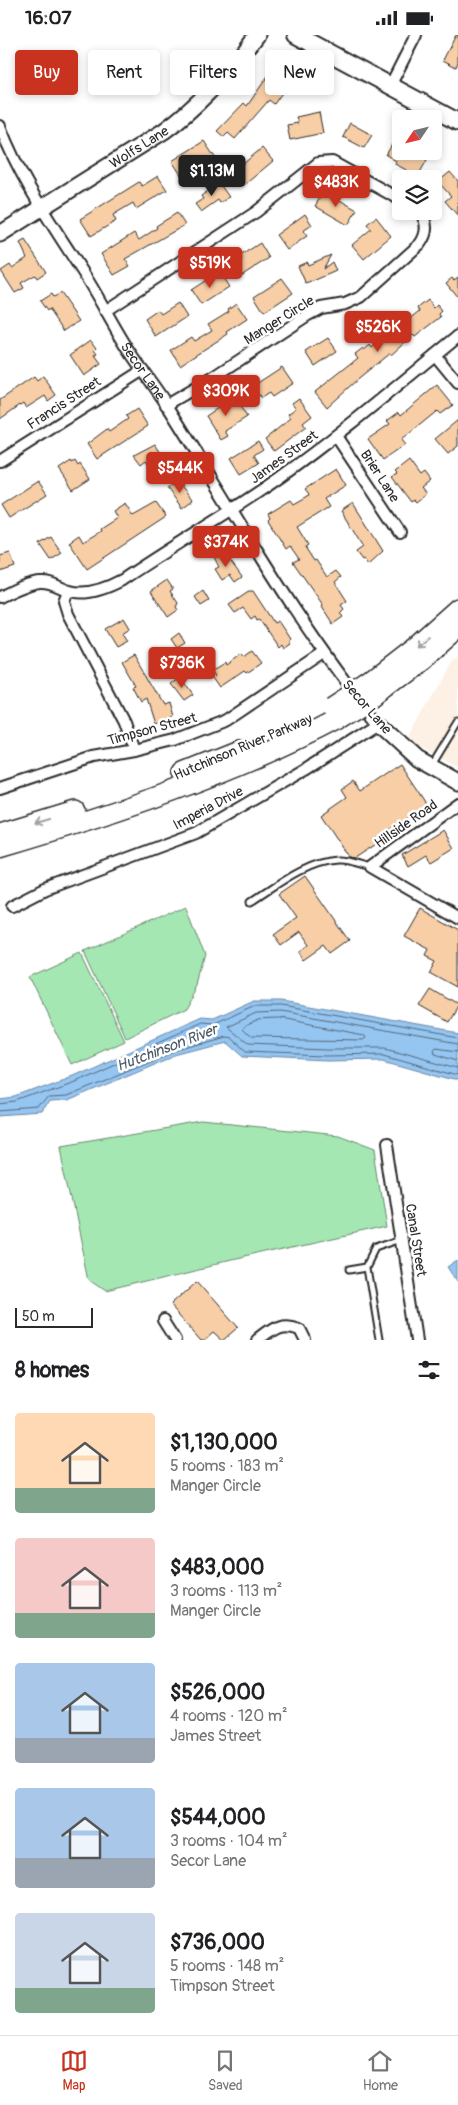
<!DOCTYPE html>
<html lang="en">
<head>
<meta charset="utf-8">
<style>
  body { margin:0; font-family:Pangolin,sans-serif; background:#f2f2f2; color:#202124; height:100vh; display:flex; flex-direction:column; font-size:19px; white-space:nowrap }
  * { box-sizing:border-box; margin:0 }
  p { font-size:16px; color:#757577 }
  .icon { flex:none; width:28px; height:28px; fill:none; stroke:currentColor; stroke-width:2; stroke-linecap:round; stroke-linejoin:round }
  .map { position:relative; height:1305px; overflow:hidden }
  .side { display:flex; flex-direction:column; background:#fff; flex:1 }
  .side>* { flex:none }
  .top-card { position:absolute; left:15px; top:15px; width:429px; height:45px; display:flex; gap:10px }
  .needle { width:32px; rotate:235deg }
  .tools { position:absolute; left:392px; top:75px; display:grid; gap:10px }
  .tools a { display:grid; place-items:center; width:50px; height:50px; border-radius:5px; background:#fff; box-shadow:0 2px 8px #0003; font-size:25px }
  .scale { position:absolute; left:15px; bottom:12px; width:78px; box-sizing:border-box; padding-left:5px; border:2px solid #2b2b2b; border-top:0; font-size:14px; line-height:18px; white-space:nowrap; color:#2b2b2b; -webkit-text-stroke:4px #fff; paint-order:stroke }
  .price { position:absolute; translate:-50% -42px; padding:0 11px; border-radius:5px; background:#c8321e; color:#fff; font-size:16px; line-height:32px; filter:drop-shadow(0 1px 2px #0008) }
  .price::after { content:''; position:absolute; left:50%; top:30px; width:15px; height:11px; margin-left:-8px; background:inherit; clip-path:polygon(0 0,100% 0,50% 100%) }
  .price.active { background:#222; color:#fff }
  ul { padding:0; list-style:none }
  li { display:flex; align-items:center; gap:15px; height:125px; padding:0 15px }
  li span { display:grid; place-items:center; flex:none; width:140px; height:100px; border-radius:5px; color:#555 }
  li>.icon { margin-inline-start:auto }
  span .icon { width:60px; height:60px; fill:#fffc; stroke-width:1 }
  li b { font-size:21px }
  h2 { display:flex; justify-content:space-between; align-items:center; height:60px; padding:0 15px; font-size:21px }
  .tag { padding:0 18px; border-radius:5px; background:#fff; box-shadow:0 2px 8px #0003; font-size:18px; line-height:45px }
  .tag.active { background:#c8321e; color:#fff }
  .status { display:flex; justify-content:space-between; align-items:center; height:35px; padding:0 25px; background:#fff; direction:ltr }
  .status svg { height:14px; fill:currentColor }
  .tabs { display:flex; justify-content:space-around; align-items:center; height:70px; border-top:1px solid #e0e0e0; background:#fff; font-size:14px; color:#757577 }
  .tabs a { display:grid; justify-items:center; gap:2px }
  .tabs .active { color:#c8321e }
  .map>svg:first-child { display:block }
</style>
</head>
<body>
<div class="status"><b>16:07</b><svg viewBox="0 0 49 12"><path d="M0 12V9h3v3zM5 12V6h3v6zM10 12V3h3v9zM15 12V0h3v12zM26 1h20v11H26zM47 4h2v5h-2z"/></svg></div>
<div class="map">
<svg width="458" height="1305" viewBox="0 0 458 1305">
  <rect width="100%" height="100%" fill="#fff"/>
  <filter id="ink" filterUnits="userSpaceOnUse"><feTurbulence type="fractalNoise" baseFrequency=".02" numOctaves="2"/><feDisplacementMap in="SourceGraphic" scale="10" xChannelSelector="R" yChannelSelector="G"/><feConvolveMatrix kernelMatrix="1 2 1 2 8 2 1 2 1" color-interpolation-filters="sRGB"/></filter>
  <g filter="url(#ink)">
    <path fill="#fdf0e4" d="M 458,621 L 458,733 L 408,706 L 451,627 Z"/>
    <path fill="#a5e7b2" stroke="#68896e" d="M 186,871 L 205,921 L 197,950 L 184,974 L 125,1003 L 85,916 Z
      M 82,918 L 124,1006 L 72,1030 L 30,942 Z
      M 203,1087 L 338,1101 L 375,1115 L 387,1191 L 234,1225 L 105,1256 L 89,1245 L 61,1111 Z"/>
    <path fill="#95c5f1" stroke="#6b87a2" d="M 254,966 L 281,966 L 458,998 L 458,1045 L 384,1024 L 328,1025 L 242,1021 L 225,1006 L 176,1019 L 67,1065 L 50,1066 L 42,1079 L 0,1082 L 0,1064 L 16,1062 L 72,1041 L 200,984 L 212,985 Z
      M 458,1225 L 458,1247 L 448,1232 Z"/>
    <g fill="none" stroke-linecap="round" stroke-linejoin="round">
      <path stroke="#55697a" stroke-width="1" d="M 279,984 L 364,1000 L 366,1003 L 363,1005 L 251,1003 L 242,994 L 243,992 L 258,985 Z
        M 458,1009 L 280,977 L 256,978 L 226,992 L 248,1010 L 328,1013 L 385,1013 L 458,1033
        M 458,1017 L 436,1014 L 434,1017 L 435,1019 L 458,1026
        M 0,1069 L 17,1067 L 74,1046 L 200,989 L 213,990 L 255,971 L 281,971 L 458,1003
        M 0,1077 L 39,1074 L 49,1061 L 66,1060 L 175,1015 L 224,1001 L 229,1002 L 245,1017 L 327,1020 L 384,1019 L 458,1040"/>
    </g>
    <path fill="#f7cea6" stroke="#2b2b2b" d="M 456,0 L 458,0 L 458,27 L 456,32 L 443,25 Z
      M 272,35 L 289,48 L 274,69 L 269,65 L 235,104 L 228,98 L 224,102 L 217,96 L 244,68 L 247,71 Z
      M 319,77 L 323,98 L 290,105 L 287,90 L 298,88 L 296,82 Z
      M 350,88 L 372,100 L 364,113 L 343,102 Z
      M 204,106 L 216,124 L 209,129 L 208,127 L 183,143 L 172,126 Z
      M 394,106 L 401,110 L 401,116 L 411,116 L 427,125 L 418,141 L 395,129 L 396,126 L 386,120 Z
      M 262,113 L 273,126 L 243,151 L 234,140 L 238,136 L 237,134 Z
      M 450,137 L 458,146 L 458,181 L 445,166 L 451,161 L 438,147 Z
      M 158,141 L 167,155 L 136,174 L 133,168 L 113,180 L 116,186 L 91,201 L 80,184 L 139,147 L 142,151 Z
      M 219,148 L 229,162 L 220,168 L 218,165 L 201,177 L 195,169 L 203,164 L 201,161 Z
      M 324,156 L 357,175 L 348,190 L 315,171 Z
      M 177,178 L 185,190 L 125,224 L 130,231 L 114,240 L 101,219 L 134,198 L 139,205 L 157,193 L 156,191 Z
      M 305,179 L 312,190 L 303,196 L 307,201 L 287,215 L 276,200 Z
      M 376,182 L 391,201 L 364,224 L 352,210 L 371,194 L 367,189 Z
      M 25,205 L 46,237 L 37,243 L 35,240 L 21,248 L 24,253 L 15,258 L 1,236 L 10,230 L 12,233 L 27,223 L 20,208 Z
      M 260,208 L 269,223 L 241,241 L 233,229 L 242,224 L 240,221 Z
      M 331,220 L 323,234 L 332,227 L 336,236 L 306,249 L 298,231 L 307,227 L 308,230 Z
      M 219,237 L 229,252 L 201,270 L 191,255 Z
      M 458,242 L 458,263 L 446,248 L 452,243 L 454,245 Z
      M 282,243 L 293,258 L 264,277 L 254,261 Z
      M 60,258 L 79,286 L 64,296 L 49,274 L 47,276 L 40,266 L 51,259 L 53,262 Z
      M 428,265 L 434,273 L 437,270 L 442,276 L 439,279 L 441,282 L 415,302 L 413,300 L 391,320 L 390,318 L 359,343 L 327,372 L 315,357 L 358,323 L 355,319 L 363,313 L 364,315 L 370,310 L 372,313 L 395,292 L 397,295 L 420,276 L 418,273 Z
      M 178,268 L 187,282 L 156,302 L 145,284 L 158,275 L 161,279 Z
      M 236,268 L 247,284 L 227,297 L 228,299 L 180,330 L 171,315 L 191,302 L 194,306 L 212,295 L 208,289 L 229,276 L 228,274 Z
      M 328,303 L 337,316 L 315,331 L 306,317 Z
      M 91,305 L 97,313 L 95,315 L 98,319 L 95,321 L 101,329 L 84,341 L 70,320 Z
      M 282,332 L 293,348 L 272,362 L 269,358 L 261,363 L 253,351 Z
      M 43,341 L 56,360 L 48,366 L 45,361 L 26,373 L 23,368 L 0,384 L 0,365 L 34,342 L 37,346 Z
      M 437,350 L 453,370 L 440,379 L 437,376 L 410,398 L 401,405 L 405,410 L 383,425 L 368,404 L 390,389 L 387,386 L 399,377 L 401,380 Z
      M 234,362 L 247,382 L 225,396 L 228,401 L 221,405 L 206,381 Z
      M 299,363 L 312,381 L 303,388 L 306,392 L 274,416 L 265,404 L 291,383 L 288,379 L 296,373 L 292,368 Z
      M 137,374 L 148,391 L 97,424 L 87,409 L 107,394 L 109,397 L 128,384 L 126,381 Z
      M 458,385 L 458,411 L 448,419 L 435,404 Z
      M 258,406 L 263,414 L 254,420 L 259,428 L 241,439 L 231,423 Z
      M 155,409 L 168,429 L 155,439 L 146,425 L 141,429 L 134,420 Z
      M 71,426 L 72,428 L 75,426 L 78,431 L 80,429 L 90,444 L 73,455 L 59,434 Z
      M 409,426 L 420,441 L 424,438 L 430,446 L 421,453 L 426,459 L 416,467 L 414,465 L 411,467 L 392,442 L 397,439 L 395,437 Z
      M 336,434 L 346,450 L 324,464 L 329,472 L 297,492 L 308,510 L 305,512 L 314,526 L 316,525 L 327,542 L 336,536 L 341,542 L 335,547 L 347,566 L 341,570 L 344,574 L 340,578 L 343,582 L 333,589 L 322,572 L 323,570 L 293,527 L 299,524 L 290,511 L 286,514 L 268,485 L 270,483 L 268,479 L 291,465 L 294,469 L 308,461 L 309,459 L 305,454 Z
      M 38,446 L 47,459 L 9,483 L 1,470 Z
      M 177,446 L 193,465 L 182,473 L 167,453 Z
      M 125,468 L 133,481 L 156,468 L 166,482 L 87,534 L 69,507 L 79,500 L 83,507 L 101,496 L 100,494 L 117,483 L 113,476 Z
      M 353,468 L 383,516 L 368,530 L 364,524 L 362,525 L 356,517 L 363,512 L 341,476 Z
      M 51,502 L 62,518 L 51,525 L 40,509 Z
      M 223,516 L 242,542 L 235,547 L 230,540 L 222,545 L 215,534 L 219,532 L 214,522 Z
      M 10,518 L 15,532 L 0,537 L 0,521 Z
      M 167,545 L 173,554 L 170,556 L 178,568 L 176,572 L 178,575 L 168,582 L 151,556 Z
      M 203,556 L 209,566 L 201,571 L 195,562 Z
      M 250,556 L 253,556 L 274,588 L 278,586 L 290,604 L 288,606 L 290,608 L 283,613 L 281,609 L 278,612 L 259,584 L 257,585 L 255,581 L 251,584 L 243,573 L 235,578 L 229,570 Z
      M 124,583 L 130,593 L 122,598 L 127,606 L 116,612 L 105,594 Z
      M 179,598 L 185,608 L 177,613 L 171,604 Z
      M 252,616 L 261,628 L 247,638 L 245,636 L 220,653 L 213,643 L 216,640 L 212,635 L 225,627 L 226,630 L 241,619 L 244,622 Z
      M 134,620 L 163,670 L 169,668 L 173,682 L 154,689 L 146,664 L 141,667 L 133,652 L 136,651 L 122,627 Z
      M 180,642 L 193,660 L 184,666 L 171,649 Z
      M 400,729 L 427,770 L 379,802 L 381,806 L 355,823 L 349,822 L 321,780 L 347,762 L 342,754 L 353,746 L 360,756 Z
      M 443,795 L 454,813 L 431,827 L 426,820 L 408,831 L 402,820 Z
      M 305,841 L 350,906 L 332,919 L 326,911 L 306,925 L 300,916 L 308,910 L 299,897 L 281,910 L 273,899 L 296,883 L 279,859 Z
      M 420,873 L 458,895 L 458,952 L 431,937 L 437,926 L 427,921 L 430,915 L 404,901 Z
      M 430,954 L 457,970 L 447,987 L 419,971 Z
      M 197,1246 L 238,1293 L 224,1305 L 214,1296 L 204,1305 L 201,1305 L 170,1270 Z"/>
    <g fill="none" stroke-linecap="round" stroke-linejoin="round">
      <defs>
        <path id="lane" d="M 432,730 L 458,687
          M 252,866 C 277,850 305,827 336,825 C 346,824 360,830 370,832
          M 367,1232 L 376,1214 L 402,1205
          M 349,1235 L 367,1232 L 379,1305"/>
        <g id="street">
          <path d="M 390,51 L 416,0"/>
          <path id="s1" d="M 0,91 C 20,144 52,189 82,236 C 99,262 113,291 130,317 C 142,335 155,352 167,370 C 235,477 297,590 378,688 L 306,734 L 196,798 L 45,854 L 12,871"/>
          <path d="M 105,276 L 256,177 L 318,128 L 332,127 L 401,165"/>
          <path d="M 435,320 L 458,348"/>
          <path d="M 166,370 L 214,342 L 308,280 L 321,273 L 345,269 L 361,262 L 420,209 C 428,198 428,187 419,176"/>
          <path d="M 336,401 L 400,497"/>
          <path d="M 0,426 L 143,335"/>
          <path d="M 68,556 L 64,566 L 68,579 L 124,686 L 134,715"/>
          <path d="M 0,562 C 12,556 27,548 40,547 C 52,546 59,553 70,556 C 87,561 107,553 122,545 C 173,510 228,479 279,443 C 341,399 399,349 458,301"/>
          <path d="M 0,753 L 94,722 L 134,715 L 175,705 L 226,685 L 324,619"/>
          <path d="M 458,768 L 370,832 L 458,883"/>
          <path d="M 387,1110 L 417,1305"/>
          <path d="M 163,1286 L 175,1305"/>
          <path d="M 257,1305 C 273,1293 279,1286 299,1293 L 305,1305"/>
        </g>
        <g id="secondary">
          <path id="s2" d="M 0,199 L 164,96 C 201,69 230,36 257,0"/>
          <path d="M 378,688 L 417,724 L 458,747"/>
        </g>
        <path id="primary" d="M 296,0 L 458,87"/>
        <path id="highway" d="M 369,647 L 413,613 L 458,573
          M 375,660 L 422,625 L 458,593
          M 184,738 L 239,716
          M 0,799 L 75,776
          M 0,812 C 115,778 231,740 337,684"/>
      </defs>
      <use href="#lane" stroke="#2b2b2b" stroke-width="9"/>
      <use href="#street" stroke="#2b2b2b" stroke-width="14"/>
      <use href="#secondary" stroke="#2b2b2b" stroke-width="19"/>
      <use href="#primary" stroke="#2b2b2b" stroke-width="20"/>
      <use href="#highway" stroke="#2b2b2b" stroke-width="22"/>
      <use href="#lane" stroke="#fff" stroke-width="5"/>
      <use href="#street" stroke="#fff" stroke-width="10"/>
      <use href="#secondary" stroke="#fff" stroke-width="15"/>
      <use href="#primary" stroke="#fff" stroke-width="16"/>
      <use href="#highway" stroke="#fff" stroke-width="19"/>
      <defs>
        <path id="highway-bridge" d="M 331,672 L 369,647
          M 337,684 L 375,660"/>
      </defs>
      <use href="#highway-bridge" stroke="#2b2b2b" stroke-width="22" stroke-linecap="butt"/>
      <use href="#highway-bridge" stroke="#fff" stroke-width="19"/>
    </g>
    <defs><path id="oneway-shaft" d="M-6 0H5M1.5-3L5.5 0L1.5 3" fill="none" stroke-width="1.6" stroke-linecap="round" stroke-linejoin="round" transform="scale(1.25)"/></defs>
    <g stroke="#a0a0a0">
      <use href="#oneway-shaft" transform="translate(422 606) rotate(140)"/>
      <use href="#oneway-shaft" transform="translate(42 786) rotate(164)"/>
    </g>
  </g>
  <g text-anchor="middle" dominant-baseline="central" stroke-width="5" stroke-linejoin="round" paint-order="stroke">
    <g font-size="14" fill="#2b2b2b" stroke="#fff">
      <text stroke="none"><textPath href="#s2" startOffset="164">Wolfs Lane</textPath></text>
      <text transform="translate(279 285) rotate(-32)">Manger Circle</text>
      <text stroke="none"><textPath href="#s1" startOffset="284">Secor Lane</textPath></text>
      <text transform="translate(64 368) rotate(-33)">Francis Street</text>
      <text transform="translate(284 422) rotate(-36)">James Street</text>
      <text transform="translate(380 441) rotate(57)">Brier Lane</text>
      <text transform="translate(367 672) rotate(49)">Secor Lane</text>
      <text transform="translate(152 694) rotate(-15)">Timpson Street</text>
      <text transform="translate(243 712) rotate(-23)">Hutchinson River Parkway</text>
      <text transform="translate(208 773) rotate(-28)">Imperia Drive</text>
      <text transform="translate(406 789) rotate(-35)">Hillside Road</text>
      <text transform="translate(416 1205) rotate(81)">Canal Street</text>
    </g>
    <g font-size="15" font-style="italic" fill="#4b5966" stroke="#fff">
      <text transform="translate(167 1013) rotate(-21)">Hutchinson River</text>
    </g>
  </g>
</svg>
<div class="tools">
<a><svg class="needle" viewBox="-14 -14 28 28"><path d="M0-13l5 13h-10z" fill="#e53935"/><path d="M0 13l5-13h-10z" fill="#757577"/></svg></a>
<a><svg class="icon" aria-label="layers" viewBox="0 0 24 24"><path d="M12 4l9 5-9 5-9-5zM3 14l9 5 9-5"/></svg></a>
</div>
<div class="scale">50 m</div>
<b class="price active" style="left:212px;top:162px">$1.13M</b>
<b class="price" style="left:336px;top:173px">$483K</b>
<b class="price" style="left:210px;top:254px">$519K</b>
<b class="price" style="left:378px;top:318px">$526K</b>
<b class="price" style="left:226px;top:382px">$309K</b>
<b class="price" style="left:180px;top:459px">$544K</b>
<b class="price" style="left:226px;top:533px">$374K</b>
<b class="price" style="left:182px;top:654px">$736K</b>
<div class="top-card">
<a class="tag active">Buy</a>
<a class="tag">Rent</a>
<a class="tag">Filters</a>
<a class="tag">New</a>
</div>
</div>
<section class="side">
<h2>8 homes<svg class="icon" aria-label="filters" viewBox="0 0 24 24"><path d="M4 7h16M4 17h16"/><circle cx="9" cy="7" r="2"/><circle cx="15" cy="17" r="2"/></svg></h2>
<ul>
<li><span style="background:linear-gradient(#ffd9b3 75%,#7fa58c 0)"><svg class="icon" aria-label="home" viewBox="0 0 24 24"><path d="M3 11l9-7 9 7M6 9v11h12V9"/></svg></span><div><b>$1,130,000</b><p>5 rooms · 183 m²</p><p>Manger Circle</p></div></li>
<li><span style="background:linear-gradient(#f6c9c9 75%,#7fa58c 0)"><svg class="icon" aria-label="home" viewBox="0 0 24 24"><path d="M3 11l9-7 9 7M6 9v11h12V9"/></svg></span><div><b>$483,000</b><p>3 rooms · 113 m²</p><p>Manger Circle</p></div></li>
<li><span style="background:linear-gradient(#a9c7e8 75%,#9aa5b1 0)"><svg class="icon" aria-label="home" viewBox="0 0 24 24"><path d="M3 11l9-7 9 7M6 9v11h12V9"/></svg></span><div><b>$526,000</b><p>4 rooms · 120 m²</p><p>James Street</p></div></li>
<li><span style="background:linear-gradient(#a9c7e8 70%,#9aa5b1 0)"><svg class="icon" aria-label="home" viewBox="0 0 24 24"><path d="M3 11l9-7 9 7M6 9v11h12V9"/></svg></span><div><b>$544,000</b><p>3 rooms · 104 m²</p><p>Secor Lane</p></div></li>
<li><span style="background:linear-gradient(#c9d6e8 75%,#7fa58c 0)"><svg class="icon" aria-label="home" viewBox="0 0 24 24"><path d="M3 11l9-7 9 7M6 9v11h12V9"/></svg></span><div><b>$736,000</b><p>5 rooms · 148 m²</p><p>Timpson Street</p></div></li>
</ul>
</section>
<nav class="tabs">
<a class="active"><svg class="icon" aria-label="map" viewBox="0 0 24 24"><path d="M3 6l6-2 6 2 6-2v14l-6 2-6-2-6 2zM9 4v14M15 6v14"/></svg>Map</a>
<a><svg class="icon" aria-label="saved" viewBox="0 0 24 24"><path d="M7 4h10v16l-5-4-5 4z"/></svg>Saved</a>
<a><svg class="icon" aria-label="home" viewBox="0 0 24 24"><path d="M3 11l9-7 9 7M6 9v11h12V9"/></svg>Home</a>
</nav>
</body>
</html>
